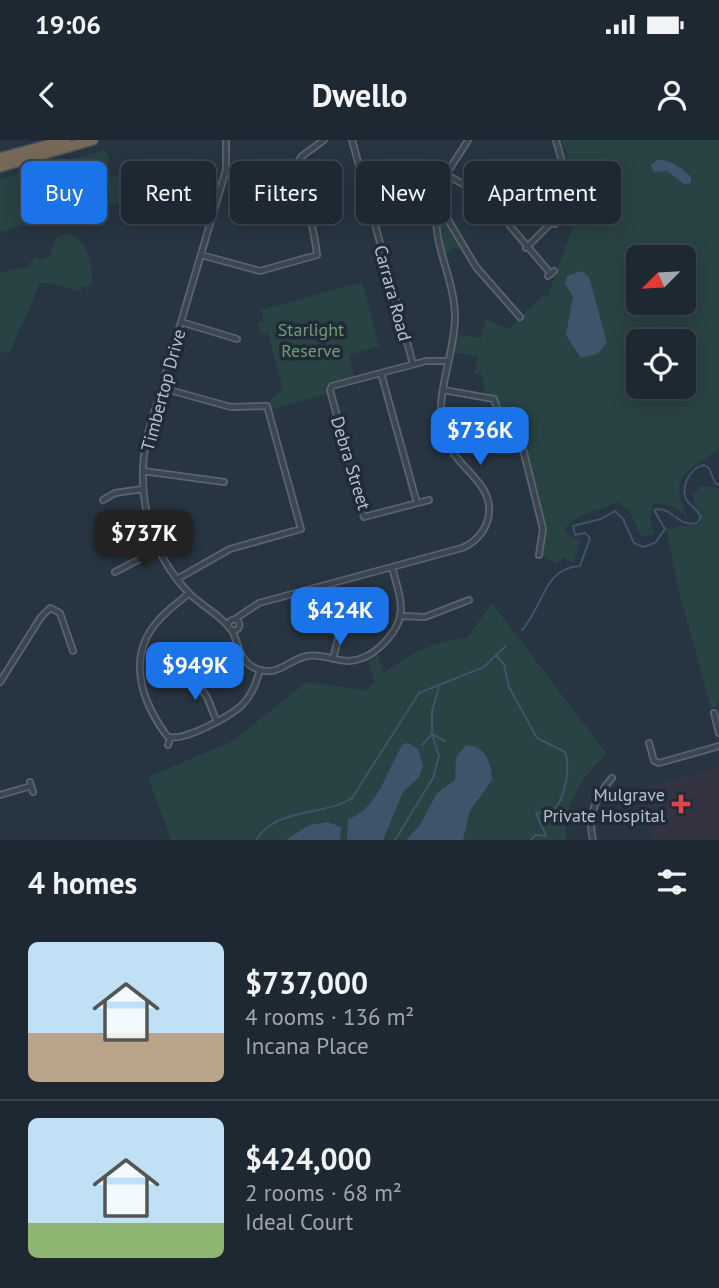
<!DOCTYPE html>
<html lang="en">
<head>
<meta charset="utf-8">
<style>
  body { margin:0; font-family:"PT Sans",sans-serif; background:#2a343e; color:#f1f3f6; height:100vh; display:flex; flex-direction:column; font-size:26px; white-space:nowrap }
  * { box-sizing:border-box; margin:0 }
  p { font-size:23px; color:#a0a6ac }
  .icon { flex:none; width:38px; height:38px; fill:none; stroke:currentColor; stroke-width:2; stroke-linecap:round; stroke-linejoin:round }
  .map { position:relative; height:700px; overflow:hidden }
  .details { display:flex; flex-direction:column; background:#1d2832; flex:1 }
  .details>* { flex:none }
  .hud { position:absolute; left:21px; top:21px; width:677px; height:63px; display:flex; gap:14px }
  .needle { width:46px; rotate:246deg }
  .controls { position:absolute; left:626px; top:105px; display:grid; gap:14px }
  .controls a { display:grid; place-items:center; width:70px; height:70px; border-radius:10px; background:#1d2832; box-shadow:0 4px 18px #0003,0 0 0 2px #3b444d; font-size:35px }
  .price { position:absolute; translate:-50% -60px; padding:0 16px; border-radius:14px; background:#1a73e8; color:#fff; font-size:23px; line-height:46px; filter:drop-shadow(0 2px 4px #0008) }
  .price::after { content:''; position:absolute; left:50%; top:42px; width:21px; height:16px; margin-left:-10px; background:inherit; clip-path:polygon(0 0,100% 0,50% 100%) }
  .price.on { background:#222; color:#fff }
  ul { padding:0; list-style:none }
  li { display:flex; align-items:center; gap:21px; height:175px; padding:0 28px }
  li+li { border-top:2px solid #3b444d }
  li span { display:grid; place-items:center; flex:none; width:196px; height:140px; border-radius:10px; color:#555 }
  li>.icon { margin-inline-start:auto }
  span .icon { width:84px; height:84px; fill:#fffc; stroke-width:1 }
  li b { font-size:30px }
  h2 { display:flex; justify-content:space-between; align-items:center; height:84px; padding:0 28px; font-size:30px }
  .pill { padding:0 24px; border-radius:10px; background:#1d2832; box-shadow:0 4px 18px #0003,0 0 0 2px #3b444d; font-size:24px; line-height:63px }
  .pill.on { background:#1a73e8; color:#fff }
  .status { display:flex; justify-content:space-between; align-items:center; height:49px; padding:0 35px; background:#1d2832; direction:ltr }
  .status svg { height:19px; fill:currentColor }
  header { display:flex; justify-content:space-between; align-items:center; height:91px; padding:0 28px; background:#1d2832; font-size:32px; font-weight:700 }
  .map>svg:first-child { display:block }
</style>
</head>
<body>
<div class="status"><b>19:06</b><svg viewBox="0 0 49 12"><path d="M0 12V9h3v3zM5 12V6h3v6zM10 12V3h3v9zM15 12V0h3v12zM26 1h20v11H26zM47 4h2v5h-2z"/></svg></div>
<header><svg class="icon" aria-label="back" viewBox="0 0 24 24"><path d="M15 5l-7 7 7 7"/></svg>Dwello<svg class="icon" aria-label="person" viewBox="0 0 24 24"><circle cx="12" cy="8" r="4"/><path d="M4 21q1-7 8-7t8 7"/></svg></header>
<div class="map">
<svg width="719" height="700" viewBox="0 0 719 700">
  <rect width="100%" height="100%" fill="#273542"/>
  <path fill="#343342" d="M 719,627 L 719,700 L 653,700 L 640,649 Z"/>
  <path fill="#294243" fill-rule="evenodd" d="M 562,0 L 719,0 L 719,308 C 691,332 667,331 687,377 L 671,365 L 653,364 L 650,381 L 654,394 L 641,397 L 629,370 L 617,362 C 599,371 580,372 565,388 L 568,395 L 581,400 L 573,423 L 564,417 L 557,424 L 539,415 L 544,393 L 521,298 L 503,285 L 496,262 L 485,257 L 482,235 L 474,233 L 478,216 L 450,212 L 453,194 L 481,198 L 486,179 L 509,189 L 543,155 L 547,158 L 573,86 L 568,59 L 578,56 ZM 639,117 L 684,117 L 684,163 L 639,163 ZM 639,201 L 684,201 L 684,247 L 639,247 Z
    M 105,10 L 110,20 L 94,34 L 100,39 L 145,32 C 146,41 137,57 128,62 L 82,68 L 0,92 L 0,39 Z
    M 435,76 L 444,76 L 465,109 L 454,108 L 441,116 Z
    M 66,93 C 88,99 93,124 92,143 L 88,147 L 82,146 L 81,152 L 50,143 L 40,143 L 10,212 L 0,213 L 0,133 L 23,127 L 27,129 L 34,116 L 40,120 L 50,116 L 56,97 Z
    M 362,142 L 379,206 L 349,215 L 355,240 L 332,246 L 330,253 L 269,270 L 264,265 L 283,249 L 268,193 L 261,195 L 258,183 L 264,181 L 261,170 Z
    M 700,346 L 719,348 L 719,560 L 717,567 L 711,568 L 678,448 L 666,388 L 700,384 L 693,356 Z
    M 492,463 L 607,614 C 583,635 561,668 567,700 L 171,700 L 148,637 L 231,602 L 307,542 L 365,550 L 375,543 L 367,516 L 376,511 L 384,533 C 411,513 433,501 467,498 Z"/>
  <path fill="#3d546a" d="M 657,20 C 667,18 684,29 691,37 L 691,43 L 684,44 L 667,31 L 653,32 L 651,25 Z
    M 582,131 L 589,137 L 607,203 L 597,214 L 581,218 L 566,195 L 573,156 L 565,144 L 567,136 Z
    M 408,603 L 418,609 L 423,626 L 419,637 L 403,652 L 383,700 L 347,700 L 348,679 C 378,670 387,629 403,604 Z
    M 466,605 C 486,606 491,622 492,640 L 470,671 L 463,700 L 406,700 L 420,685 L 437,653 L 455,640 L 456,617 Z
    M 328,682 L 341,687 L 340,700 L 286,700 L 309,685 Z"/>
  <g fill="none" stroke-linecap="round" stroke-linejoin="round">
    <path stroke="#3d546a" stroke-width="2" d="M 522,490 C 544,466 543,428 580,426 L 590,398 L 585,393 L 575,395 L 573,386 L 601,379 L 615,371 L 623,379 L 634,403 L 643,407 L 655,403 L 665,389 L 654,370 C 671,365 678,388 697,383 L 701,377 C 698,370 693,368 689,363 C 678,350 689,328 704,325 L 709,328 L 715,343 L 719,345
      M 506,506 L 496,515 L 504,524 L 509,547 L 537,598 L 565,612 C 571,629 565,658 553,671 L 536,673 L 546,696 L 535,695 L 531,700
      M 422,605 L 432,594 L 445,601
      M 256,700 C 278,666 323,677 352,658 L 419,553 L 484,527 L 496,515
      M 395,700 L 433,638 L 439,616 L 432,594 L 432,571 L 439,547"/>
    <defs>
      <path id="street" d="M 226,0 L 226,30 L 147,297 C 135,353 149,413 190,454 C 202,466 217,473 228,486
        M 352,0 L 413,224
        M 556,0 L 572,58
        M 445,34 L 472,49 L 487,52 L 564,32
        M 284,44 L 302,16 L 324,0
        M 364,45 L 412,33 L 442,43
        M 490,51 L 499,73 L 551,134
        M 435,76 L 447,78 L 476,127 L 520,177
        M 551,78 L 555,84
        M 526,108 L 553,81
        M 201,115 L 260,131 L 317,115 C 309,44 287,44 226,30
        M 548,136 L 554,131
        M 181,182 L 237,199
        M 381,233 L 417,363
        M 162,248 L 231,267 L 267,266 L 301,389 L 230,409 L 177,439
        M 443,250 L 494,259 L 503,285 L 520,297 L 543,389 L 539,415
        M 143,331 L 224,342
        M 103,360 L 115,353 L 143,349
        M 429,360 L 364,377 L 330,250 L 332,246 L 426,221 L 448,221
        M 115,432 L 159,409
        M 189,453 C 179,462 166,471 157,482 C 126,518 142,562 167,596 C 180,604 231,576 242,565 C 252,555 256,543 260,530
        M 402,476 L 425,477 L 469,460
        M 235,479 L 259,463 L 462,408 C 479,401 491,384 489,365 C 485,337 452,324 444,294 C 433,256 455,216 455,177 C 455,137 430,102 437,61 C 441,36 456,21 468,0
        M228.5 485a5.5 5.5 0 1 1 11 0a5.5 5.5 0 1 1-11 0Z
        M 232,490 C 239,505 239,522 257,529 C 278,537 288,520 307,516 C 321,513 335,521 349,521 C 362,520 373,514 382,505 C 410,478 401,461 392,427
        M 333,519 L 340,491
        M 190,533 L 207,557 L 217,582
        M 0,542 L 41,477 L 50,468 L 60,473 L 73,511
        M 714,573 L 719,593
        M 649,603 L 654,621 L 659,623 L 719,606
        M 168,605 L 170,598
        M 30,642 L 33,652
        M 0,655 L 31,646
        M 593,700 C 587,677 596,656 612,638"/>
      <path id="highway" d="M 0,18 L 66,0
        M 0,27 L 93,0"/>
    </defs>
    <use href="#street" stroke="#59646f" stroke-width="8"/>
    <use href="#highway" stroke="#46515c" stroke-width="12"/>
    <use href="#street" stroke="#3b4651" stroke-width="4.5"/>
    <use href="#highway" stroke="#776858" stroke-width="9"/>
  </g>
  <path fill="#e0444e" stroke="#202b37" stroke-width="2.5" d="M677.5 653.5h7v7h7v7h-7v7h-7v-7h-7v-7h7z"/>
  <g text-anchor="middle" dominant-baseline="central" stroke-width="7" stroke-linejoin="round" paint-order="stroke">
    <g font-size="18" fill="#b8c1cb" stroke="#202b37">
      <text transform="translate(393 153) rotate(75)">Carrara Road</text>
      <text transform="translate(163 250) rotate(-75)">Timbertop Drive</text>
      <text transform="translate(351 323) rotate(73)">Debra Street</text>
    </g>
    <g font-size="18" fill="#709c76" stroke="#202b37">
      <text x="311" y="189">Starlight<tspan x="311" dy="21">Reserve</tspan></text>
    </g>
    <g font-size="18" fill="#b8c1cb" stroke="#202b37" text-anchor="end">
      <text x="665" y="654">Mulgrave<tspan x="665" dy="21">Private Hospital</tspan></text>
    </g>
  </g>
</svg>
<div class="controls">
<a><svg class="needle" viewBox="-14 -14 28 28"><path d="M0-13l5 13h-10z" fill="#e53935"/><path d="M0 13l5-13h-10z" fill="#a0a6ac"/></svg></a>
<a><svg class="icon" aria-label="locate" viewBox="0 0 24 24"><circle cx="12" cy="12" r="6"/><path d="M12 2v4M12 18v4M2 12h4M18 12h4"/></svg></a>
</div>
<b class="price" style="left:480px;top:327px">$736K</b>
<b class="price on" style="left:144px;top:430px">$737K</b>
<b class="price" style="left:340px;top:507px">$424K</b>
<b class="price" style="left:195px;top:562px">$949K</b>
<div class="hud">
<a class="pill on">Buy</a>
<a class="pill">Rent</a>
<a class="pill">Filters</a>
<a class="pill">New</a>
<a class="pill">Apartment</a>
</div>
</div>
<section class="details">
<h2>4 homes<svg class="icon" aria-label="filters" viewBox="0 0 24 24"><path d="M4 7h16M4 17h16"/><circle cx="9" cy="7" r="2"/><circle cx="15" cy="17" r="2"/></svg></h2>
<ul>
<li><span style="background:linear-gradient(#bfe0f5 65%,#b9a48a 0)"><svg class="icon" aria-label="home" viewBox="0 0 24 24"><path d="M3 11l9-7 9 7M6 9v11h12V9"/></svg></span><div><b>$737,000</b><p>4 rooms · 136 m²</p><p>Incana Place</p></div></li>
<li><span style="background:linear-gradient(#bfe0f5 75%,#8fb573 0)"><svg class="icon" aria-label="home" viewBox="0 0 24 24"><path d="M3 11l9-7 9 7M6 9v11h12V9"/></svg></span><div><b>$424,000</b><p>2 rooms · 68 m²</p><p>Ideal Court</p></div></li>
</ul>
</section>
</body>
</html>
